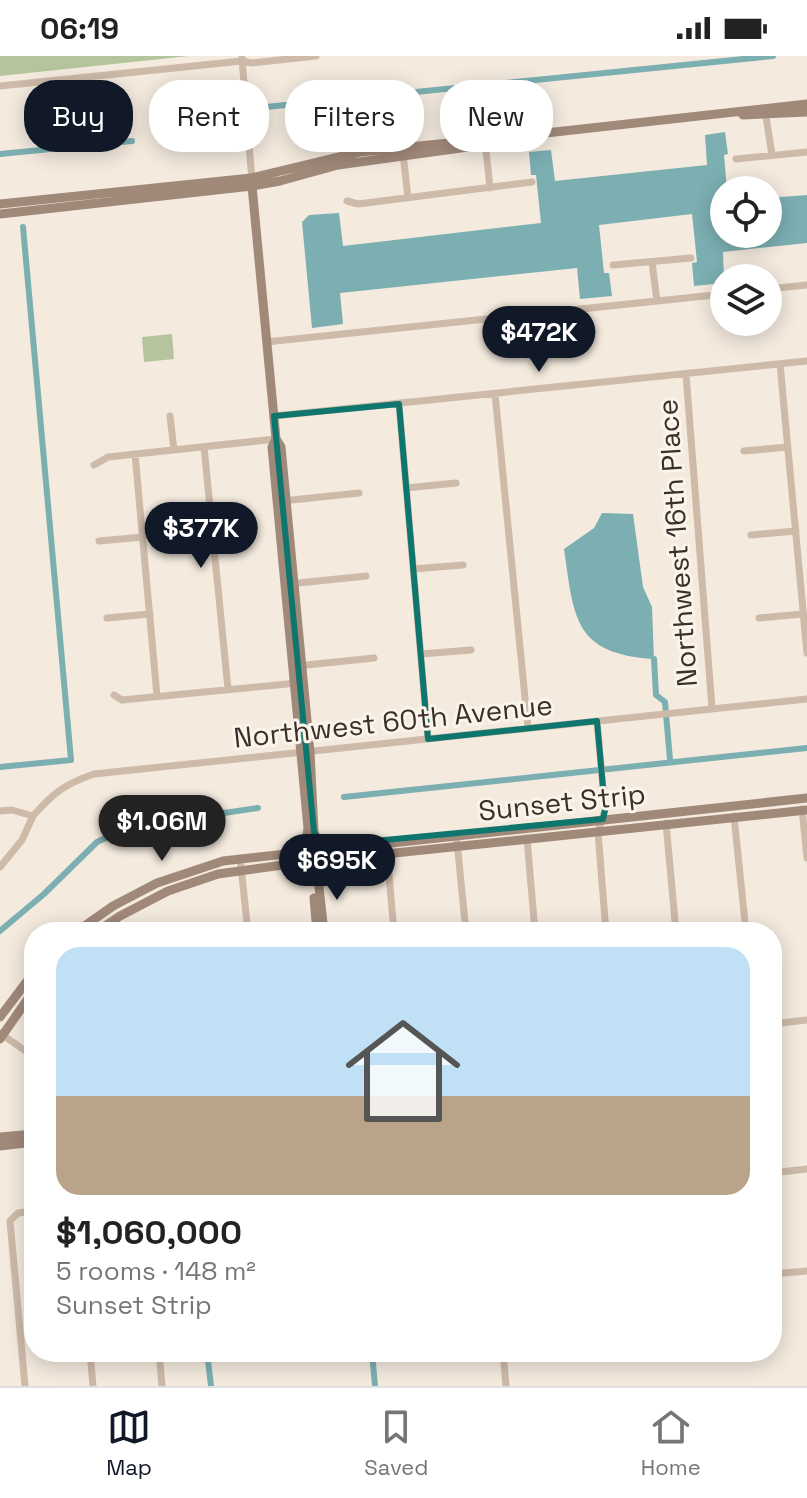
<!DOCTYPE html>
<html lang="en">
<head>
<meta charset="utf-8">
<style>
  body { margin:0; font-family:"Space Grotesk",sans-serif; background:#f2f2f2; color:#222; height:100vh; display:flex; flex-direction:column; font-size:30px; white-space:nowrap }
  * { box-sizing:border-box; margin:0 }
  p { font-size:26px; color:#767676 }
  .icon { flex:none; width:44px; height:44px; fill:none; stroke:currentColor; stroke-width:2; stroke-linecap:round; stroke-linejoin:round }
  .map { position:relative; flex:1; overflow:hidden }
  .drawer { position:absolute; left:24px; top:866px; width:758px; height:440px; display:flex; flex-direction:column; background:#fff; border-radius:32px; box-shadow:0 4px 20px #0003 }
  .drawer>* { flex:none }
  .guide { position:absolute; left:24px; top:24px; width:760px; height:72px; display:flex; gap:16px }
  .controls { position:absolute; left:710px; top:120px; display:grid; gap:16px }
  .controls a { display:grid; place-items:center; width:72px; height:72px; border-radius:50%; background:#fff; box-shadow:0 4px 20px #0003; font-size:40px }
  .price { position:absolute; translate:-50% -68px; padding:0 18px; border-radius:28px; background:#111827; color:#fff; font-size:26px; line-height:52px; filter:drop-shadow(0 2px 4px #0008) }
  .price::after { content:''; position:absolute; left:50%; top:48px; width:24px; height:18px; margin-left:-12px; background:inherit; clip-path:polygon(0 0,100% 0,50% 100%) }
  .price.current { background:#222; color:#fff }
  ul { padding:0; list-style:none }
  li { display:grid; align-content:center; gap:16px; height:424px; padding:0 32px }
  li+li { border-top:2px solid #e0e0e0 }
  li span { display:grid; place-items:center; height:248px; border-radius:24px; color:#555 }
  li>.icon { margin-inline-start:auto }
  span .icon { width:144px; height:144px; fill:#fffc; stroke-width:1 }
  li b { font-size:34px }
  .pill { padding:0 28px; border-radius:32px; background:#fff; box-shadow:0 4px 20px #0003; font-size:28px; line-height:72px }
  .pill.current { background:#111827; color:#fff }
  .status { display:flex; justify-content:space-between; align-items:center; height:56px; padding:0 40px; background:#fff; direction:ltr }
  .status svg { height:22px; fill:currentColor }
  .tabs { display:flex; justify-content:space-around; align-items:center; height:112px; border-top:2px solid #e0e0e0; background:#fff; font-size:22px; color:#767676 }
  .tabs a { display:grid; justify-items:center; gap:4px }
  .tabs .current { color:#111827 }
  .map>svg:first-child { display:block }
</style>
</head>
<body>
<div class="status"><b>06:19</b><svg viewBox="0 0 49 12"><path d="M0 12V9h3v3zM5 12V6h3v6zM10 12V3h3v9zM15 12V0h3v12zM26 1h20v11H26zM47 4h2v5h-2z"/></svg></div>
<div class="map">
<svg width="807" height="1330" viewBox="0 0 807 1330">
  <rect width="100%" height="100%" fill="#f4eade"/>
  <path fill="#b6c49d" d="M 0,0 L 189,0 L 0,20 Z
    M 172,278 L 174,303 L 144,306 L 142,281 Z"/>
  <path fill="#7cafb2" d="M 725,76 L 728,98 L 724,99 L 727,134 L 724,134 L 724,178 L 768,178 L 768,142 L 807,139 L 807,187 L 723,196 L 724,227 L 694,230 L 692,207 L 697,206 L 692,158 L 599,169 L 604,217 L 609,217 L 612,240 L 580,243 L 577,212 L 340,237 L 343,268 L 312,272 L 302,166 L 309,159 L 339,157 L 343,190 L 541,167 L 536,119 L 531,119 L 529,96 L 551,94 L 555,125 L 707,109 L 705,79 Z
    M 602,457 L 633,458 L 643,531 L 652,551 L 654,603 C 573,598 574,561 564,493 L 594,472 Z"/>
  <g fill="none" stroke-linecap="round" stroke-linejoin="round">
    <path stroke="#7cafb2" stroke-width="6" d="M 209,77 L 233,72 L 256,52 L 773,0
      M 0,98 L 132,85
      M 654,603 L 656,639 L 665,646 L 670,704
      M 0,711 L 71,704 L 23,171
      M 344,741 L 807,692
      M 0,875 L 44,838 L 97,786 L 129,771 L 258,752
      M 207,1296 L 211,1330
      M 372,1296 L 375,1330"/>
    <path stroke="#cdbaa9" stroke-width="7" d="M 242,2 L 252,125
      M 0,30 L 242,5 L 252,7 L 316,0
      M 765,54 L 772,99
      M 485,85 L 490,132
      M 403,98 L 408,142
      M 736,103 L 807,96
      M 347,145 L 358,148 L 532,126
      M 652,206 L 657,245
      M 613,209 L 691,202
      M 768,233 L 807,229
      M 266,286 L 724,238
      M 780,308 L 807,597
      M 686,318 L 712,652
      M 495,338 L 528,672
      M 399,348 L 428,683
      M 170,360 L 174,394
      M 274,360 L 807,305
      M 204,391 L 228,633
      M 744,395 L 788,391
      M 135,398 L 157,640
      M 94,409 L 108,401 L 276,383
      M 406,432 L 456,427
      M 282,445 L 359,437
      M 751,479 L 796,475
      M 99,485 L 143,481
      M 413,513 L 463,509
      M 289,528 L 366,520
      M 107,562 L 150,558
      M 759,562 L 803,558
      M 421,598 L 471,594
      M 297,610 L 374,602
      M 114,639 L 122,644 L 297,627
      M 597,665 L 605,754 L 598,776 L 606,876
      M 802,753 L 807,802
      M 0,755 L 12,754 L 33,760 C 53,737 65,728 94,718 L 807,643
      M 734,760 L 746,876
      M 666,767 L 676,876
      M 527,782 L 535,876
      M 457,786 L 466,876
      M 387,796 L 394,876
      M 240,802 L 248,876
      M 0,811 L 22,784 L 33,760
      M 772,968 L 807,964
      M 0,977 L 34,1001
      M 772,1117 L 807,1113
      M 772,1218 L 807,1215
      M 90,1296 L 93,1330
      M 159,1296 L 162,1330
      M 503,1296 L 506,1330
      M 25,1330 L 10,1165 L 18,1157 L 34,1155"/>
    <path stroke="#a1897a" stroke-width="9" d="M 743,59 L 807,56
      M 252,130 L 276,383 L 272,391 L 308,772 L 305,790
      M 0,148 L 251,122 L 360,96 L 478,84
      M 0,158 L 252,130 L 280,125 L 338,109 L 475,90 L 485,85 L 510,81 L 807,48
      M 276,383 L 281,391 L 310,696 L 314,776 L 319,788
      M 321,810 L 318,822 L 324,876
      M 314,842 L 317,876
      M 76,876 L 113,850 L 157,827 L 223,805 L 295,797 L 311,788 L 336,793 L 807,742
      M 96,876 L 120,860 L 168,835 L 218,818 L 290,808 L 316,813 L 328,805 L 337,803 L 807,754
      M 0,961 L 34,916
      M 0,983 L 34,934
      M 0,1081 L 34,1078
      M 0,1090 L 34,1086"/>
  </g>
  <path fill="none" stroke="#0f766e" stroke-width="6" stroke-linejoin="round" d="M 399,348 L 428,683 L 597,665 L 605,754 L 603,763 L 322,790 L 314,776 L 274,360 Z"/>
  <g text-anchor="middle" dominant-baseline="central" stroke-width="6" stroke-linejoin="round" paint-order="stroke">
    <g font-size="28" fill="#3a2f29" stroke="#fbf4eb">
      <text transform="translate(677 487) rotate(-94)">Northwest 16th Place</text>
      <text transform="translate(393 665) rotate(-6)">Northwest 60th Avenue</text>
      <text transform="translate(562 746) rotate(-6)">Sunset Strip</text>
    </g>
  </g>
</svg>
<div class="controls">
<a><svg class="icon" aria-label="locate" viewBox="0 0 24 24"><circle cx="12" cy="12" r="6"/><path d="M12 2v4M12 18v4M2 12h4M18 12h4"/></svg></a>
<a><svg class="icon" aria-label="layers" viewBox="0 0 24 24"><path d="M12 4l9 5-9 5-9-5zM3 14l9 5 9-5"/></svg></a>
</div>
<b class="price" style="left:539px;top:318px">$472K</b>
<b class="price" style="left:201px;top:514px">$377K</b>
<b class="price current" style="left:162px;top:807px">$1.06M</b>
<b class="price" style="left:337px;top:846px">$695K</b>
<div class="guide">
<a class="pill current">Buy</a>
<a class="pill">Rent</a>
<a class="pill">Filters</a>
<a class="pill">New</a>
</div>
<section class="drawer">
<ul>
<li><span style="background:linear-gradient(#bfe0f5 60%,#b9a48a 0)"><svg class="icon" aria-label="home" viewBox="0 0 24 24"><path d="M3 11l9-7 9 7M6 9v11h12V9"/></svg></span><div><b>$1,060,000</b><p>5 rooms · 148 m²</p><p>Sunset Strip</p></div></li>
</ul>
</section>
</div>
<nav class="tabs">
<a class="current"><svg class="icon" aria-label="map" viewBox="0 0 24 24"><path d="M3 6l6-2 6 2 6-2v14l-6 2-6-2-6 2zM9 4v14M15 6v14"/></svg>Map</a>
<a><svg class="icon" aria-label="saved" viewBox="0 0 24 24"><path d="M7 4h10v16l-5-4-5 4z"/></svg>Saved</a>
<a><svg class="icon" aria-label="home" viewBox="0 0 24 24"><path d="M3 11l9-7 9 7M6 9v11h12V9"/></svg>Home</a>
</nav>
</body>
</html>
